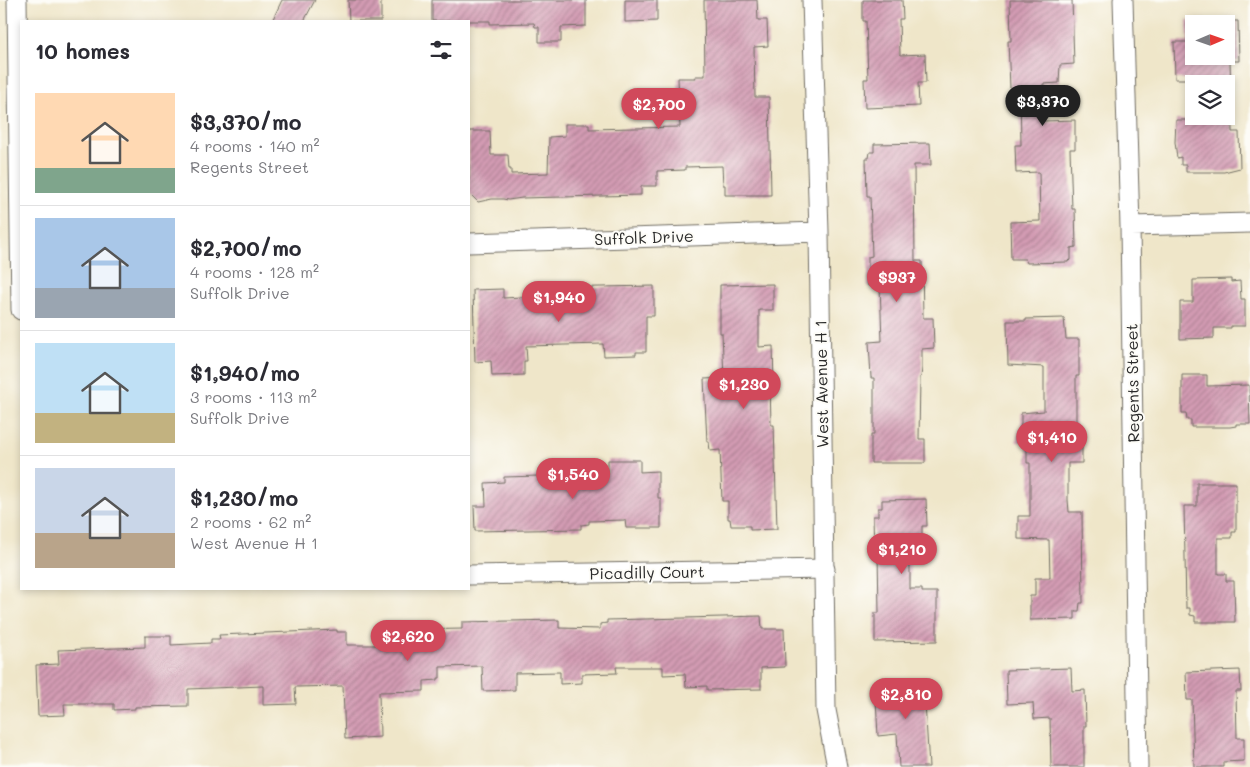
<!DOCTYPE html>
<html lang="en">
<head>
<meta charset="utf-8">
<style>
  body { margin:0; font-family:Mali,sans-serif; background:#f2f2f3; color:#2b2b33; height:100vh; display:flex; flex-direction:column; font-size:19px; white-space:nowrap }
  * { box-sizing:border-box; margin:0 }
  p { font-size:16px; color:#7c7c81 }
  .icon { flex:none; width:28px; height:28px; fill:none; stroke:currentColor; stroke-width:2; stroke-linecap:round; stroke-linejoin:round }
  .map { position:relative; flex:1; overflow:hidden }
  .panel { position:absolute; left:20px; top:20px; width:450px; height:570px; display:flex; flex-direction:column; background:#fff; border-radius:0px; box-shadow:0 2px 8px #0003 }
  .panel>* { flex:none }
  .needle { width:32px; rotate:88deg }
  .buttons { position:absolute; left:1185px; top:15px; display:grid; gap:10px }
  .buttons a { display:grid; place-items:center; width:50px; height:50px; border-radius:0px; background:#fff; box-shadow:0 2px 8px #0003; font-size:25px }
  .price { position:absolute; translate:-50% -42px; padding:0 11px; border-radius:18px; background:#d1495b; color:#fff; font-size:16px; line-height:32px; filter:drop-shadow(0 1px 2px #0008) }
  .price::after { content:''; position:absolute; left:50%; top:30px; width:15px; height:11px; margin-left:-8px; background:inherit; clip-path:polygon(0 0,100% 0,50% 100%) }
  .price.selected { background:#222; color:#fff }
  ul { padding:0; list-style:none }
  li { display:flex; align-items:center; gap:15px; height:125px; padding:0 15px }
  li+li { border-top:1px solid #e1e1e2 }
  li span { display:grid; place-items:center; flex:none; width:140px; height:100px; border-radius:0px; color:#555 }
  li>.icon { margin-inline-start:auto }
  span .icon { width:60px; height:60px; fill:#fffc; stroke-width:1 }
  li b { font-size:21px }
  h2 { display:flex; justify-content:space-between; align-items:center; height:60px; padding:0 15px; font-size:21px }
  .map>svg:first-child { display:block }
</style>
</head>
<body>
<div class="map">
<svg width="1250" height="767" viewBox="0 0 1250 767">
  <defs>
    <pattern id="building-hatch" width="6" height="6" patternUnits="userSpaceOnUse" patternTransform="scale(1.25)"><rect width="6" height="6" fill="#d39bb3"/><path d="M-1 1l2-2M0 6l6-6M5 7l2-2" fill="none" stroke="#ab7f92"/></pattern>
  </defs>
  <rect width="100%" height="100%" fill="#fdfcf7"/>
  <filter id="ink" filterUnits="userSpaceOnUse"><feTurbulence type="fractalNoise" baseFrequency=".02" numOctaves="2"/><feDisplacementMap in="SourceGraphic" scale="10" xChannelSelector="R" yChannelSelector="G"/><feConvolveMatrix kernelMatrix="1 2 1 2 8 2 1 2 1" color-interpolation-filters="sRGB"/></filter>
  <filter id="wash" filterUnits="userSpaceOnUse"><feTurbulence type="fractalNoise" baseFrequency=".0096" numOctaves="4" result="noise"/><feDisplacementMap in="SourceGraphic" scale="20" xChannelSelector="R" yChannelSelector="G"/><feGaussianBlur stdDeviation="1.12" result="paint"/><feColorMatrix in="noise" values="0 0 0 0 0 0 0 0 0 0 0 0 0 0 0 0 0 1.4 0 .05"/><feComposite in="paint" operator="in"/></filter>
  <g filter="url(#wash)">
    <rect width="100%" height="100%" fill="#efe6c9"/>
    <g id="blocks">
      <path fill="url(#building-hatch)" fill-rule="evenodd" d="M 282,0 L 315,0 L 304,21 L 272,21 Z
        M 348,0 L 381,0 L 381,21 L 349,21 Z
        M 432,0 L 586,0 L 586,26 L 561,27 L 561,42 L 539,42 L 539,27 L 535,27 L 534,23 L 490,24 L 490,21 L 432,21 Z
        M 625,0 L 657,0 L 657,21 L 625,22 Z
        M 704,0 L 757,0 L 758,20 L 767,20 L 768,46 L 754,47 L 755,97 L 769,97 L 771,195 L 725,195 L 725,185 L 723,185 L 722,166 L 685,167 L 685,170 L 657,171 L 657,186 L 641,186 L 641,195 L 522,198 L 508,200 L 503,199 L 492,199 L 478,202 L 469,193 L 469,131 L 490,131 L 491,155 L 508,155 L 509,169 L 511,169 L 511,174 L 548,173 L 549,137 L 565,136 L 565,124 L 589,124 L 589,129 L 680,127 L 678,78 L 696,78 L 695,76 L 705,76 Z
        M 863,0 L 902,0 L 903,19 L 899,19 L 900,55 L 925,54 L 926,83 L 918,83 L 919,106 L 865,108 L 864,79 L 868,79 L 866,21 L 863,21 Z
        M 1010,0 L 1072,0 L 1074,64 L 1060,65 L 1059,83 L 1043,84 L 1044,121 L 1075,120 L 1075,149 L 1070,149 L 1072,209 L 1075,209 L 1076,247 L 1071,248 L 1071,260 L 1068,261 L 1068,262 L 1027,263 L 1025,259 L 1011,259 L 1010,222 L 1040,221 L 1039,172 L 1016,173 L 1015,145 L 1021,145 L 1020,87 L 1010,88 L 1008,41 L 1011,41 Z
        M 1226,19 L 1226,21 L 1238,21 L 1239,61 L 1230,61 L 1232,132 L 1239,132 L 1240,168 L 1224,172 L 1186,172 L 1186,165 L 1181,165 L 1181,157 L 1177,158 L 1175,142 L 1176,120 L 1188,120 L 1189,79 L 1175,79 L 1174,42 L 1188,42 L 1187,20 ZM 1194,24 L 1226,24 L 1226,56 L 1194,56 ZM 1194,84 L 1226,84 L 1226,116 L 1194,116 Z
        M 930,143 L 931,165 L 914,165 L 915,261 L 922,261 L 923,318 L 933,318 L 934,348 L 922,349 L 922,368 L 921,377 L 920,377 L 919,439 L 925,439 L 925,463 L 871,463 L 871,435 L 874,435 L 874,378 L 871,378 L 869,342 L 882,341 L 880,285 L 868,286 L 868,257 L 872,256 L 870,196 L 867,196 L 866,158 L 869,158 L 870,152 L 874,152 L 874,144 Z
        M 1231,279 L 1231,282 L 1240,281 L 1241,299 L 1245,299 L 1245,326 L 1231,326 L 1231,328 L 1214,328 L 1214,338 L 1180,339 L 1180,302 L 1193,302 L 1193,280 Z
        M 773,284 L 773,310 L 759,310 L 759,347 L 773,346 L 774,384 L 770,384 L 771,425 L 774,425 L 777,529 L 750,530 L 750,526 L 731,526 L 730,519 L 728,519 L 728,501 L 722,501 L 720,450 L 710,451 L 709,442 L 707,442 L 704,379 L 724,378 L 722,333 L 720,333 L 720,285 Z
        M 654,286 L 654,316 L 646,316 L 646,352 L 636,352 L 636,355 L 604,356 L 603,344 L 526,346 L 527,361 L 524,361 L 524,375 L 492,376 L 491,361 L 475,362 L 473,290 L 503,289 L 503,298 L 540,296 L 540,294 L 547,293 L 547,288 Z
        M 1064,318 L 1066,339 L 1079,339 L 1079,376 L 1076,376 L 1076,433 L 1082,433 L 1082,463 L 1068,463 L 1068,500 L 1069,512 L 1082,512 L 1083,603 L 1080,603 L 1079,611 L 1075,611 L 1075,619 L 1030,620 L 1030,596 L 1035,596 L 1035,578 L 1050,578 L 1049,540 L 1018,539 L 1018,516 L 1030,516 L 1030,463 L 1027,463 L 1027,442 L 1016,442 L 1021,424 L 1021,413 L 1044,411 L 1044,367 L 1008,365 L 1007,321 L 1026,321 L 1026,319 Z
        M 1182,375 L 1207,375 L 1207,386 L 1249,385 L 1250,424 L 1236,424 L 1236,426 L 1230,427 L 1191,427 L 1191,420 L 1187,420 L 1186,413 L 1182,413 Z
        M 608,460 L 640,460 L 640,472 L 658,471 L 658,498 L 661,498 L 661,528 L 626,528 L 625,520 L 589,521 L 589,524 L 581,525 L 581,529 L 475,531 L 474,506 L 486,506 L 485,483 L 504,482 L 504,477 L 608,474 Z
        M 1197,483 L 1236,483 L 1236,532 L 1232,532 L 1232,538 L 1218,538 L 1218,574 L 1226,574 L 1226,581 L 1234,581 L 1235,622 L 1195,622 L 1195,616 L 1190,615 L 1190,608 L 1186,608 L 1184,506 L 1197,506 Z
        M 926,499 L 927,526 L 922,526 L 922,541 L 910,541 L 910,589 L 922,589 L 922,592 L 937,592 L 937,641 L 875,642 L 875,613 L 879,613 L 878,553 L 874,553 L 873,516 L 878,516 L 878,508 L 882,508 L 882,500 Z
        M 761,616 L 762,629 L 784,629 L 785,667 L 761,668 L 761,689 L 707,690 L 707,686 L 686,687 L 685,674 L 663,675 L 663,667 L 616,667 L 617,673 L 582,674 L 582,683 L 560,684 L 560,672 L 515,673 L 515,690 L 483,691 L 482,666 L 440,667 L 440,678 L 438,678 L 438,680 L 424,681 L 424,691 L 379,692 L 380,737 L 345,739 L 343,686 L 295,687 L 296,704 L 263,705 L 263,686 L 188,689 L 188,706 L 135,707 L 135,709 L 114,710 L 114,704 L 64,704 L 65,715 L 38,716 L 36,665 L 59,664 L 58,650 L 145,647 L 145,636 L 171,636 L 171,645 L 211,643 L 211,639 L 220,639 L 219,635 L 337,630 L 337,632 L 347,632 L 347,645 L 396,645 L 396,639 L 403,639 L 402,635 L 411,635 L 411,630 L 462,629 L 462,622 L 559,620 L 559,628 L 600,629 L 600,624 L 607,623 L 607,620 Z
        M 1071,668 L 1072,691 L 1085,690 L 1086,726 L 1084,726 L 1084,767 L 1051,767 L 1050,718 L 1034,719 L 1033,703 L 1007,704 L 1006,670 Z
        M 1240,670 L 1241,691 L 1236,691 L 1237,738 L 1244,738 L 1244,761 L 1223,762 L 1223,767 L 1194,767 L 1192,700 L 1187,700 L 1186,672 Z
        M 928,680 L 929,703 L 925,703 L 929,767 L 899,767 L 897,734 L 878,736 L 876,699 L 880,698 L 880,692 L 884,691 L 883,683 Z"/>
    </g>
  </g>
  <g filter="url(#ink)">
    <use href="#blocks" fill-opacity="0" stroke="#706c62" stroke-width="1"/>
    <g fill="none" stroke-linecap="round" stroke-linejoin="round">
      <defs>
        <path id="street" d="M 17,0 L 21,310
          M 812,0 L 819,232 L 826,710 L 837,767
          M 1123,0 L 1130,226 L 1138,767
          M 1130,226 L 1250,223
          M 469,243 L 819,232
          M 469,575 L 825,569"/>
      </defs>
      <use href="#street" stroke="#706c62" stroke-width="21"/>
      <use href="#street" stroke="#fff" stroke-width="19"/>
    </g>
  </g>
  <g text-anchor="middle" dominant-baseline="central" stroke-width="4" stroke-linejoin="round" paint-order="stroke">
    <g font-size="16" fill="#2b2b2b" stroke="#fdfcf7">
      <text transform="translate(644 237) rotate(-2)">Suffolk Drive</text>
      <text transform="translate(1132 383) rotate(-91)">Regents Street</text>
      <text transform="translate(821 384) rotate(-91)">West Avenue H 1</text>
      <text transform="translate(647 572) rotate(-1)">Picadilly Court</text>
    </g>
  </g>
</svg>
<div class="buttons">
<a><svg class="needle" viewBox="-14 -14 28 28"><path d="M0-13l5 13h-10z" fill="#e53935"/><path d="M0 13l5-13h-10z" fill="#7c7c81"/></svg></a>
<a><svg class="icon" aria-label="layers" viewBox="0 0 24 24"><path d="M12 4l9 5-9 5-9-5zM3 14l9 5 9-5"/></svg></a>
</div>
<b class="price selected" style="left:1043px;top:127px">$3,370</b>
<b class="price" style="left:659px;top:130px">$2,700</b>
<b class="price" style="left:897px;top:303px">$937</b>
<b class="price" style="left:559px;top:323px">$1,940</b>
<b class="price" style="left:744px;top:410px">$1,230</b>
<b class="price" style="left:1052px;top:463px">$1,410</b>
<b class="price" style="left:573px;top:500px">$1,540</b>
<b class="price" style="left:902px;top:575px">$1,210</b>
<b class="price" style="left:408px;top:662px">$2,620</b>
<b class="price" style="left:906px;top:720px">$2,810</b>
<section class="panel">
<h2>10 homes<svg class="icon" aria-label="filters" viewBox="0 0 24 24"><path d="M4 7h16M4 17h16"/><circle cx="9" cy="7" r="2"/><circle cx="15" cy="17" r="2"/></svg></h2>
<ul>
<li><span style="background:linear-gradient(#ffd9b3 75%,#7fa58c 0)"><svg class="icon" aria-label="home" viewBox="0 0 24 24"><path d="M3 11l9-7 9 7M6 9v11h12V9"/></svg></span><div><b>$3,370/mo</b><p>4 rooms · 140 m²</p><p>Regents Street</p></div></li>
<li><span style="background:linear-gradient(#a9c7e8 70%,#9aa5b1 0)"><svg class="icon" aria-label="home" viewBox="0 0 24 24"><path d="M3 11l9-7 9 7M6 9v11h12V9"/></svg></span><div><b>$2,700/mo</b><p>4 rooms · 128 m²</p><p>Suffolk Drive</p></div></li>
<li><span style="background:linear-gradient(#bfe0f5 70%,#c2b280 0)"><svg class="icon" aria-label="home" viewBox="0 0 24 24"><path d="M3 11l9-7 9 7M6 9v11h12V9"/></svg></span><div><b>$1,940/mo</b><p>3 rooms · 113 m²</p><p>Suffolk Drive</p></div></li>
<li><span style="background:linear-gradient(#c9d6e8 65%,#b9a48a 0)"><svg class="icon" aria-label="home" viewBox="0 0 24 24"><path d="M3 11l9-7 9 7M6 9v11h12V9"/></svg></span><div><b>$1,230/mo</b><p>2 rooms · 62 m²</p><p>West Avenue H 1</p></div></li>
</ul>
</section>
</div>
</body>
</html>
